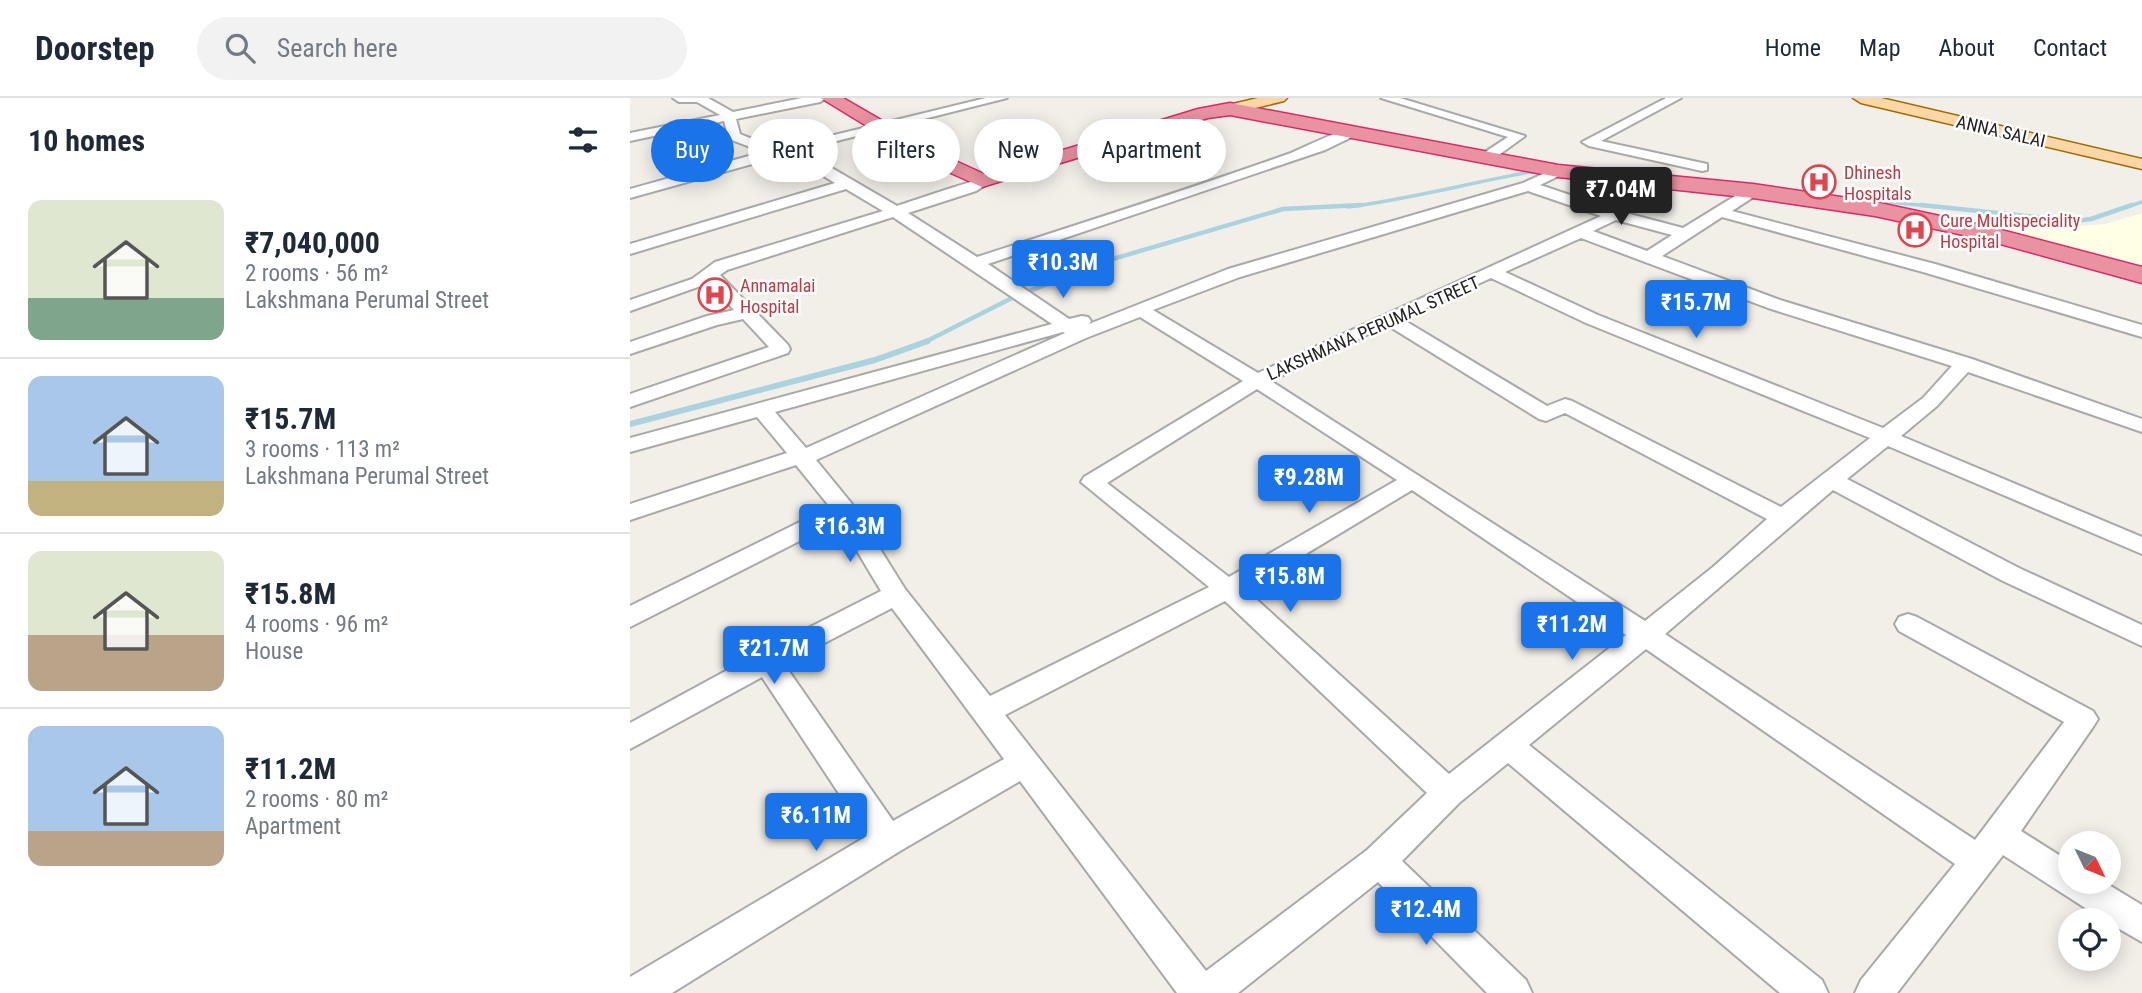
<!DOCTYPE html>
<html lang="en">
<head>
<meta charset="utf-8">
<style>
  body { margin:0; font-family:"Roboto Condensed",sans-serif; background:#f2f2f3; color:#1f2937; height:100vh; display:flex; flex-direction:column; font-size:26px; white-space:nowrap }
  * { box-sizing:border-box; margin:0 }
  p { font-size:23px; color:#747a83 }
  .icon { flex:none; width:38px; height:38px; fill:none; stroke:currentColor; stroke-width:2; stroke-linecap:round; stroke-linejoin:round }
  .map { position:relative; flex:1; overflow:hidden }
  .sheet { display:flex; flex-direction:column; background:#fff; width:630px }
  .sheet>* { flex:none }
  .hud { position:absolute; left:21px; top:21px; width:665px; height:63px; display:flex; gap:14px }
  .needle { width:46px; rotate:133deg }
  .controls { position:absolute; left:1428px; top:733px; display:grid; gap:14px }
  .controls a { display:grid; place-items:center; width:63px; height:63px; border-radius:50%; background:#fff; box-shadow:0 4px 18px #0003; font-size:35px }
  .price { position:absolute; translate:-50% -60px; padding:0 16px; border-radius:7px; background:#1a73e8; color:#fff; font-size:23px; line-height:46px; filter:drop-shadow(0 2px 4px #0008) }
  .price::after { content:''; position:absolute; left:50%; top:42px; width:21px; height:16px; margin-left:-10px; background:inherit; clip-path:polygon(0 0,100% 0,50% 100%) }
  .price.selected { background:#222; color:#fff }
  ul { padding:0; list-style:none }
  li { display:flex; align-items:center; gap:21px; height:175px; padding:0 28px }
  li+li { border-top:2px solid #e0e1e3 }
  li span { display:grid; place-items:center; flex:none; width:196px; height:140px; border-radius:14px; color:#555 }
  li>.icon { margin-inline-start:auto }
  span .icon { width:84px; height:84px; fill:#fffc; stroke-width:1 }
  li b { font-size:30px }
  h2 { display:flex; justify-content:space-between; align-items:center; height:84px; padding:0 28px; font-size:30px }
  .tag { padding:0 24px; border-radius:32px; background:#fff; box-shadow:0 4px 18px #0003; font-size:24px; line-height:63px }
  .tag.selected { background:#1a73e8; color:#fff }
  header { display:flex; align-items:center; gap:42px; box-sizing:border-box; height:98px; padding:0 35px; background:#fff; border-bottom:2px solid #e0e1e3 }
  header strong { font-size:33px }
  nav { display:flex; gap:38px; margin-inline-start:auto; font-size:24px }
  .search { width:490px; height:63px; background:#f2f2f3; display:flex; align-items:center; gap:18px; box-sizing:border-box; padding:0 24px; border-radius:38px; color:#747a83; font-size:26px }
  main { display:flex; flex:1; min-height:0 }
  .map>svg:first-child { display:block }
</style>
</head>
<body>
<header>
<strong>Doorstep</strong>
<div class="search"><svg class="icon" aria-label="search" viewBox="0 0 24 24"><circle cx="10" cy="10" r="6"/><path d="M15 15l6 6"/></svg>Search here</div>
<nav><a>Home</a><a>Map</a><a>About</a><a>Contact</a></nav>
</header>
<main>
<section class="sheet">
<h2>10 homes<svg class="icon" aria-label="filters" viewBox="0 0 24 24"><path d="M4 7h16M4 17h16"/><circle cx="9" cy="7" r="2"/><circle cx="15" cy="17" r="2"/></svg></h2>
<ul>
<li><span style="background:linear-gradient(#dfe7d0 70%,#7fa58c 0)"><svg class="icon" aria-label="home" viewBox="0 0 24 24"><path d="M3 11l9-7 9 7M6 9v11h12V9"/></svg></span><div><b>₹7,040,000</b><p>2 rooms · 56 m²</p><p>Lakshmana Perumal Street</p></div></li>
<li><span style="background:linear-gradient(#a9c7e8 75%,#c2b280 0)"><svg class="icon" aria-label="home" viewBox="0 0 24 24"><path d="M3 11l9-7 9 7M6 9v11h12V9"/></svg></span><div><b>₹15.7M</b><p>3 rooms · 113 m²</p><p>Lakshmana Perumal Street</p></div></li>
<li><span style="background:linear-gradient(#dfe7d0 60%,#b9a48a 0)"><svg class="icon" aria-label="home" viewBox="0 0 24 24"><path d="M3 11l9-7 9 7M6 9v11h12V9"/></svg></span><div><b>₹15.8M</b><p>4 rooms · 96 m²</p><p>House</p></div></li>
<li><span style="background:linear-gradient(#a9c7e8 75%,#b9a48a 0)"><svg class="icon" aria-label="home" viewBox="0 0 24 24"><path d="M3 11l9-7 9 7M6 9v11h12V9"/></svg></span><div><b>₹11.2M</b><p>2 rooms · 80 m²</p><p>Apartment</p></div></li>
</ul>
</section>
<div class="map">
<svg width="1512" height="895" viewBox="0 0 1512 895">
  <rect width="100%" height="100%" fill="#f2efe9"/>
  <path fill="#ffffe5" d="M 1286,115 L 1439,129 L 1475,126 L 1512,115 L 1512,170 Z"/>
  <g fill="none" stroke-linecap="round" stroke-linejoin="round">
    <path stroke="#aad3df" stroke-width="3.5" d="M 1219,100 L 1308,109
      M 718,109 C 781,101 843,84 906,73
      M 1497,109 L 1512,104"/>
    <path stroke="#aad3df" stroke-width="4.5" d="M 1291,107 L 1446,123 L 1461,121 L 1502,107
      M 293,245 L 384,199 L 476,163 L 653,111 L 731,107"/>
    <path stroke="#aad3df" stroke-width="6" d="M 0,326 L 245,262 L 298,243"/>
    <defs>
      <path id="minor" d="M 43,0 L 78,0 L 103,14 L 172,0 L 196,0 L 190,4 L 106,21 L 110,36 L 147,51 L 356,0 L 377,0 L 171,52 L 267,108 C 279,104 352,79 357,80 L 357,86 L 346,93 L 278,115 L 347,159 C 452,125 557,92 661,55 C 676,49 713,29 726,31 L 726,37 L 695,52 L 358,166 L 439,221 L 452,218 L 458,219 L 461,223 L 459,226 L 598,171 L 893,85 L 928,69 L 935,73 L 933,76 L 910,87 L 982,111 L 1022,81 L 1032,81 L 1032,87 L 996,115 L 1053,130 L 1118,90 L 1128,90 L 1130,93 L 1128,96 L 1102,113 L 1305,166 L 1512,227 L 1512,239 L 1293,174 L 1092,119 L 1032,158 L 1150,202 L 1342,261 L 1512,321 L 1512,334 L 1338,274 L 1307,308 L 1271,338 L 1512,439 L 1512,456 L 1258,348 L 1217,381 L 1389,470 L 1512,527 L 1512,548 L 1371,482 L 1203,392 L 1035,536 L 1345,742 L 1434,624 L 1269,533 L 1265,526 L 1269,519 L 1278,516 L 1287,519 L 1463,613 L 1468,621 L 1463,629 L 1391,733 L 1440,764 L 1440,784 L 1474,784 L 1512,807 L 1512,844 L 1479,825 L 1479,822 L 1474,822 L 1373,757 L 1267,895 L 1225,895 L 1231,882 L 1325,766 L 1016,551 L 899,647 L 1192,882 L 1198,895 L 1150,895 L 878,665 L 829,705 L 772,763 L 896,882 L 902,895 L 857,895 L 748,784 L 608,895 L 547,895 L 390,683 L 270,753 L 42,895 L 0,895 L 0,879 L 237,738 L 132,579 L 0,651 L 0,625 L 127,556 L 251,493 L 209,423 L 0,529 L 0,508 L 200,409 L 166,367 L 0,422 L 0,406 L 157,355 L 127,319 L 0,354 L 0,340 L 422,226 L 263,119 L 97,172 L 90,177 L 158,247 L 160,251 L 158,255 L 0,309 L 0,296 L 139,249 L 113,221 L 87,227 L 0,256 L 0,244 L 77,218 L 104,212 L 79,185 L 0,213 L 0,202 L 62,181 L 85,164 L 253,113 L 216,91 L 0,156 L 0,146 L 205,85 L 158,56 L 0,100 L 0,91 L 133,54 L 99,41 L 94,23 L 0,43 L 0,35 L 90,17 L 67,4 L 49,4 ZM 898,93 L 971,118 L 628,275 L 523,212 L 610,179 ZM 986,122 L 1042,137 L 1017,153 L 963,133 ZM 951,140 L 1138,210 L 1322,268 L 1293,300 L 1253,330 L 968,217 L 875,174 ZM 861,180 L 956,225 L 1240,340 L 1151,409 L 942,303 L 935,301 L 917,308 L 772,221 ZM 510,219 L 613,283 L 454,379 L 451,384 L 579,489 L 360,598 L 275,491 L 222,406 L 186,362 L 456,240 ZM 757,227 L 909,321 L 916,323 L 935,315 L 1137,421 L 1083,469 L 1015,523 L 641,283 ZM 433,234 L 435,235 L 176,350 L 145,314 ZM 627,291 L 767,382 L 599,479 L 477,385 ZM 782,392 L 996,537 L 819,676 L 616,492 ZM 595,503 L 797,695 L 737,752 L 576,873 L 375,617 ZM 262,510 L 374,661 L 263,723 L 154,566 Z
        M 751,0 L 770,0 L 895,38 L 862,62 L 852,62 L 852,56 L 878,39 Z
        M 1036,0 L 1051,0 L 971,43 L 1077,66 L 1077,72 L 1072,73 L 959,48 L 952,44 Z"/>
      <path id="major" d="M 628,0 L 657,0 L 654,3 L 600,16 L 592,11 L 594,8 Z
        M 1223,0 L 1251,0 L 1512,61 L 1512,71 L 1231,5 Z"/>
      <path id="highway" d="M 191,0 L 213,0 L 308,55 L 354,76 L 568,11 L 600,5 L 928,67 L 1123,86 L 1245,104 L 1356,128 L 1512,169 L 1512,185 L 1352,141 L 1245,118 L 1123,100 L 928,79 L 600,17 L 578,20 L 352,89 L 294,63 Z"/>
    </defs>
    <use href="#minor" stroke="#a9a9a9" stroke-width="4"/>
    <use href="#major" stroke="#a06b00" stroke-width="3"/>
    <use href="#highway" stroke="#dc2a67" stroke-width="3"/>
    <use href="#minor" fill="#fff" fill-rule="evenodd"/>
    <use href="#major" fill="#fcd6a4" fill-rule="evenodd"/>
    <use href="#highway" fill="#e892a2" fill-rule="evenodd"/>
  </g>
  <defs>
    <symbol id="hospital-ring" viewBox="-11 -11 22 22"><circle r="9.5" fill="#fff" stroke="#e0444e" stroke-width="1.5"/><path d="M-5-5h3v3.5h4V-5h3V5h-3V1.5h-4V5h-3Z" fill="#e0444e"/></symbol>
  </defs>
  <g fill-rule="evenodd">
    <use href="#hospital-ring" x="1170" y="65" width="38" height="38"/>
    <use href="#hospital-ring" x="1266" y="113" width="38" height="38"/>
    <use href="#hospital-ring" x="66" y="178" width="38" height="38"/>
  </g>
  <g text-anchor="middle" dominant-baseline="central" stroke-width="5" stroke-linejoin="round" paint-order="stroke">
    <g font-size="18" fill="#222" stroke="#fff">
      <text transform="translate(1371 33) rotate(13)">ANNA SALAI</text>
      <text transform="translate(743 230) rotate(-24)">LAKSHMANA PERUMAL STREET</text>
    </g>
    <g font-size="18" fill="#be3a42" stroke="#fff" text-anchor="start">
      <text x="1214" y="74">Dhinesh<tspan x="1214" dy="21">Hospitals</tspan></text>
      <text x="1310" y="122">Cure Multispeciality<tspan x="1310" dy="21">Hospital</tspan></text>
      <text x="110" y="187">Annamalai<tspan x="110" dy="21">Hospital</tspan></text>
    </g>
  </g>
</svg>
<div class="controls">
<a><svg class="needle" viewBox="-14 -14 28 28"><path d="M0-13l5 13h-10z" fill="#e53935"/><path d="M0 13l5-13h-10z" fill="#747a83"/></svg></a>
<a><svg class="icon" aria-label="locate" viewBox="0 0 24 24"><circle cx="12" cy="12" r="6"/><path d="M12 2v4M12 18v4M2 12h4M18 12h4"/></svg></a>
</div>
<b class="price selected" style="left:991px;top:129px">₹7.04M</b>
<b class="price" style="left:433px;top:202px">₹10.3M</b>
<b class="price" style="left:1066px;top:242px">₹15.7M</b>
<b class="price" style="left:679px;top:417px">₹9.28M</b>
<b class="price" style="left:220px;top:466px">₹16.3M</b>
<b class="price" style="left:660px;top:516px">₹15.8M</b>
<b class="price" style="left:942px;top:564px">₹11.2M</b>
<b class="price" style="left:144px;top:588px">₹21.7M</b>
<b class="price" style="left:186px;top:755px">₹6.11M</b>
<b class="price" style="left:796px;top:849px">₹12.4M</b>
<div class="hud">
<a class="tag selected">Buy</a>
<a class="tag">Rent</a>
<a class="tag">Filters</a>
<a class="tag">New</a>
<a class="tag">Apartment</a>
</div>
</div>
</main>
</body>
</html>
